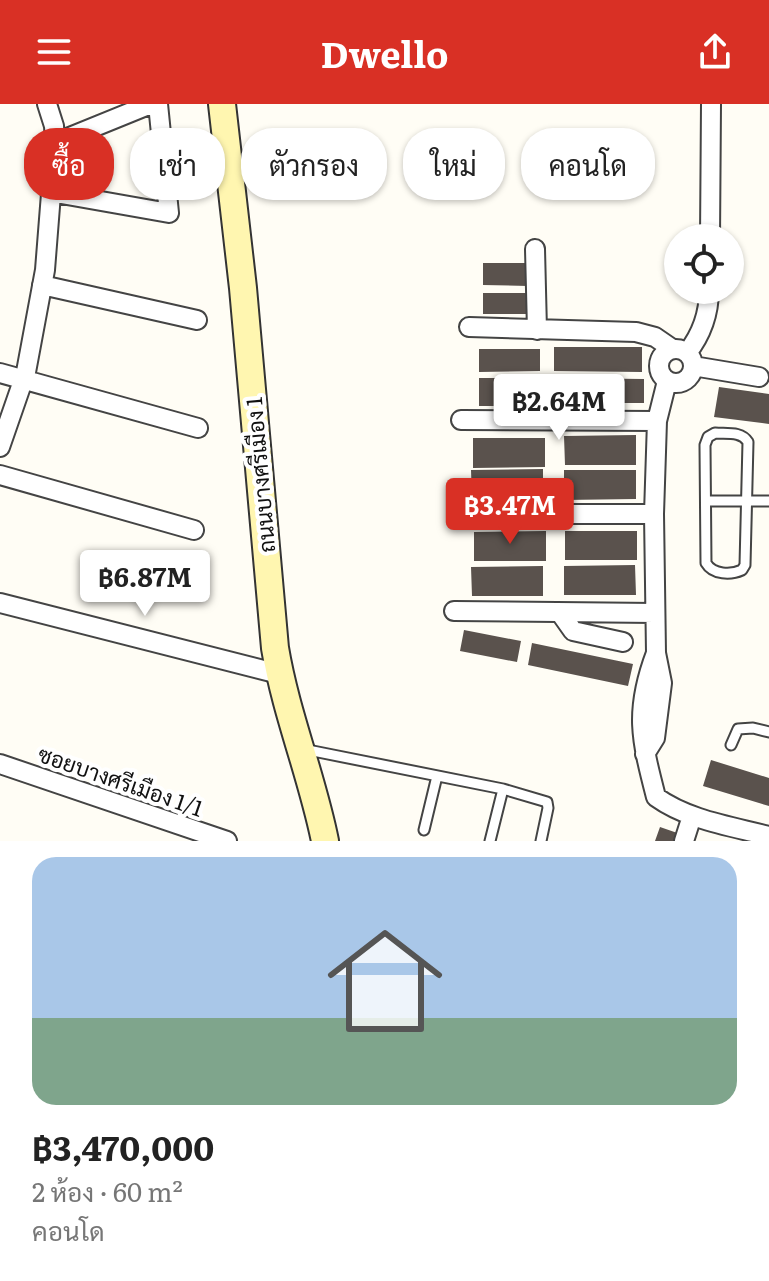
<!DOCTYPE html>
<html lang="th">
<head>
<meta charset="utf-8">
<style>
  body { margin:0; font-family:Literata,Sarabun,serif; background:#f6f6f6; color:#222; height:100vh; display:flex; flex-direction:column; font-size:30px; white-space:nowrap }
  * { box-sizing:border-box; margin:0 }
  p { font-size:26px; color:#767676 }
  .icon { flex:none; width:44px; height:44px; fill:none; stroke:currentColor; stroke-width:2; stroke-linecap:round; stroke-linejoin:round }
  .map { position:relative; height:737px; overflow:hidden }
  .sheet { display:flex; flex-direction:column; background:#fff; flex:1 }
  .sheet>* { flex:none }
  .banner { position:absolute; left:24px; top:24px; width:722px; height:72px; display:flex; gap:16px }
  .buttons { position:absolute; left:664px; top:120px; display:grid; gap:16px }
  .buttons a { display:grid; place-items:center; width:80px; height:80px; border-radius:50%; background:#fff; box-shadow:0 2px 6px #0004; font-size:40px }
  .price { position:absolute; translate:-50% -68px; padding:0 18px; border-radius:8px; background:#fff; color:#222; font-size:26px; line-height:52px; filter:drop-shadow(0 2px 4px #0008) }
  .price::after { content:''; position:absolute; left:50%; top:48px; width:24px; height:18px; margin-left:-12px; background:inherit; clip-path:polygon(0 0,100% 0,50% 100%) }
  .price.selected { background:#d93025; color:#fff }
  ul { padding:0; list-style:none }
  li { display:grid; align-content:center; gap:16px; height:424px; padding:0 32px }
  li+li { border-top:2px solid #e0e0e0 }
  li span { display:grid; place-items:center; height:248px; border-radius:24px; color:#555 }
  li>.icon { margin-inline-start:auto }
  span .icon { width:144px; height:144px; fill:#fffc; stroke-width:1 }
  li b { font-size:34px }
  .tag { padding:0 28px; border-radius:32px; background:#fff; box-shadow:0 2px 6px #0004; font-size:28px; line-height:72px }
  .tag.selected { background:#d93025; color:#fff }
  header { display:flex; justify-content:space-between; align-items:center; height:104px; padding:0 32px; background:#d93025; color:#fff; font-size:36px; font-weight:700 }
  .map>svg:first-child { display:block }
</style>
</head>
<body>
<header><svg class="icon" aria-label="menu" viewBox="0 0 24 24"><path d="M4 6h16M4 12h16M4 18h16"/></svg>Dwello<svg class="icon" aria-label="share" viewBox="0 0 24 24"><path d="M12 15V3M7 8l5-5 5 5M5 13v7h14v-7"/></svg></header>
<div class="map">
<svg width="769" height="737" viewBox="0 0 769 737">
  <rect width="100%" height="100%" fill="#fffdf5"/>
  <path fill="#5a524d" d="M 483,159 L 528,159 L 528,182 L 483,181 Z
    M 483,189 L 526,189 L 527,210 L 483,210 Z
    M 554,243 L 642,243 L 642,268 L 554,267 Z
    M 479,245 L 540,245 L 540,267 L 479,268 Z
    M 479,274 L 538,274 L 539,302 L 479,302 Z
    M 556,274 L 644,275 L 644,299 L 556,299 Z
    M 719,283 L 769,290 L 769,320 L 714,313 Z
    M 636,331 L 636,361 L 565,361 L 564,332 Z
    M 473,334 L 545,334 L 545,363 L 473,364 Z
    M 543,365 L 543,395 L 472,395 L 471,366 Z
    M 564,366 L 636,366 L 636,395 L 564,396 Z
    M 546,427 L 546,457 L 474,457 L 474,428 Z
    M 565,427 L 637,427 L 637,456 L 565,456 Z
    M 635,461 L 636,491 L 564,491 L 564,462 Z
    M 543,462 L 543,492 L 472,492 L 471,463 Z
    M 464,526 L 521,537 L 517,558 L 460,547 Z
    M 532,539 L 633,560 L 628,582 L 528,561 Z
    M 711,656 L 769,674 L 769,702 L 703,682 Z
    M 660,723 L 686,732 L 684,737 L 655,737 Z"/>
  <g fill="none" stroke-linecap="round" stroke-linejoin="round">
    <defs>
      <path id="lane" d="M 715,329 C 727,330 741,327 748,338 L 745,461 L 742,466 C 731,471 713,471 706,459 L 705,341 L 708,333 Z
        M 706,397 L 769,397
        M 731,641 L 738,625 L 753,624 L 769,628
        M 303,645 L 503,685 L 490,737
        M 503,685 L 547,698 L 548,704 L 541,737
        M 424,726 L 437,672"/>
      <path id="street" d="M 55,39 L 151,0
        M 50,88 L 169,109 L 158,0
        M 710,134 L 711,0
        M 535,145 L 537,226
        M 42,181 L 197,216
        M 469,223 L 636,228 L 655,233 L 671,244
        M659 262a17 17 0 1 1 34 0a17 17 0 1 1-34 0Z
        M 687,249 C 702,230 709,210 709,186
        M 693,262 L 759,273
        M 0,269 L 198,324
        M 461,316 L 657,317
        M 0,343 L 26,268 L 45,166 L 55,39 L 54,22 L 47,0
        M 0,371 L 194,426
        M 458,410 L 654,410
        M 0,499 L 279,570
        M 454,507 L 655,509
        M 561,510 L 573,527 L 623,538
        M 656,549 C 634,607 641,635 656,693 C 688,716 730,722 769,732
        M 645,650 L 655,634 L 662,579 L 656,549 L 654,410 L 657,317 L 667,277
        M 0,660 L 227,737
        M 684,737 L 692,712"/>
      <path id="secondary" d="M 222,0 L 243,184 L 275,544 C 286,610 312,672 325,737"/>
    </defs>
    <use href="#lane" stroke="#444" stroke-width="13"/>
    <use href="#street" stroke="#444" stroke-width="22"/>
    <use href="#secondary" stroke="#333" stroke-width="30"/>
    <use href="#lane" stroke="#fff" stroke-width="9"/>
    <use href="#street" stroke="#fff" stroke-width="18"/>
    <use href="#secondary" stroke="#fff6b0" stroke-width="26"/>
  </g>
  <g text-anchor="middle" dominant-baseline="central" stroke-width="8" stroke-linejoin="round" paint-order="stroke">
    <g font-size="22" fill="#111" stroke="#fff">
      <text transform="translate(259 371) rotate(-95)">ถนนบางศรีเมือง 1</text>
      <text transform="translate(121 676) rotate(19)">ซอยบางศรีเมือง 1/1</text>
    </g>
  </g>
</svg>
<div class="buttons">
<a><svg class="icon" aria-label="locate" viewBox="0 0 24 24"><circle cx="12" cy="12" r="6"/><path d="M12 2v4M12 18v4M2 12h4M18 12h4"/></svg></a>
</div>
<b class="price" style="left:559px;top:338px">฿2.64M</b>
<b class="price selected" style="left:510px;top:442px">฿3.47M</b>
<b class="price" style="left:145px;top:514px">฿6.87M</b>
<div class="banner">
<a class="tag selected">ซื้อ</a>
<a class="tag">เช่า</a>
<a class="tag">ตัวกรอง</a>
<a class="tag">ใหม่</a>
<a class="tag">คอนโด</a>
</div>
</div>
<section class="sheet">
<ul>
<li><span style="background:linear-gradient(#a9c7e8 65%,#7fa58c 0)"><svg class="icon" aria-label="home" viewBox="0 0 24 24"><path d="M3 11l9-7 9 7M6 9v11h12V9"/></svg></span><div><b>฿3,470,000</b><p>2 ห้อง · 60 m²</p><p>คอนโด</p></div></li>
</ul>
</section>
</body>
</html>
